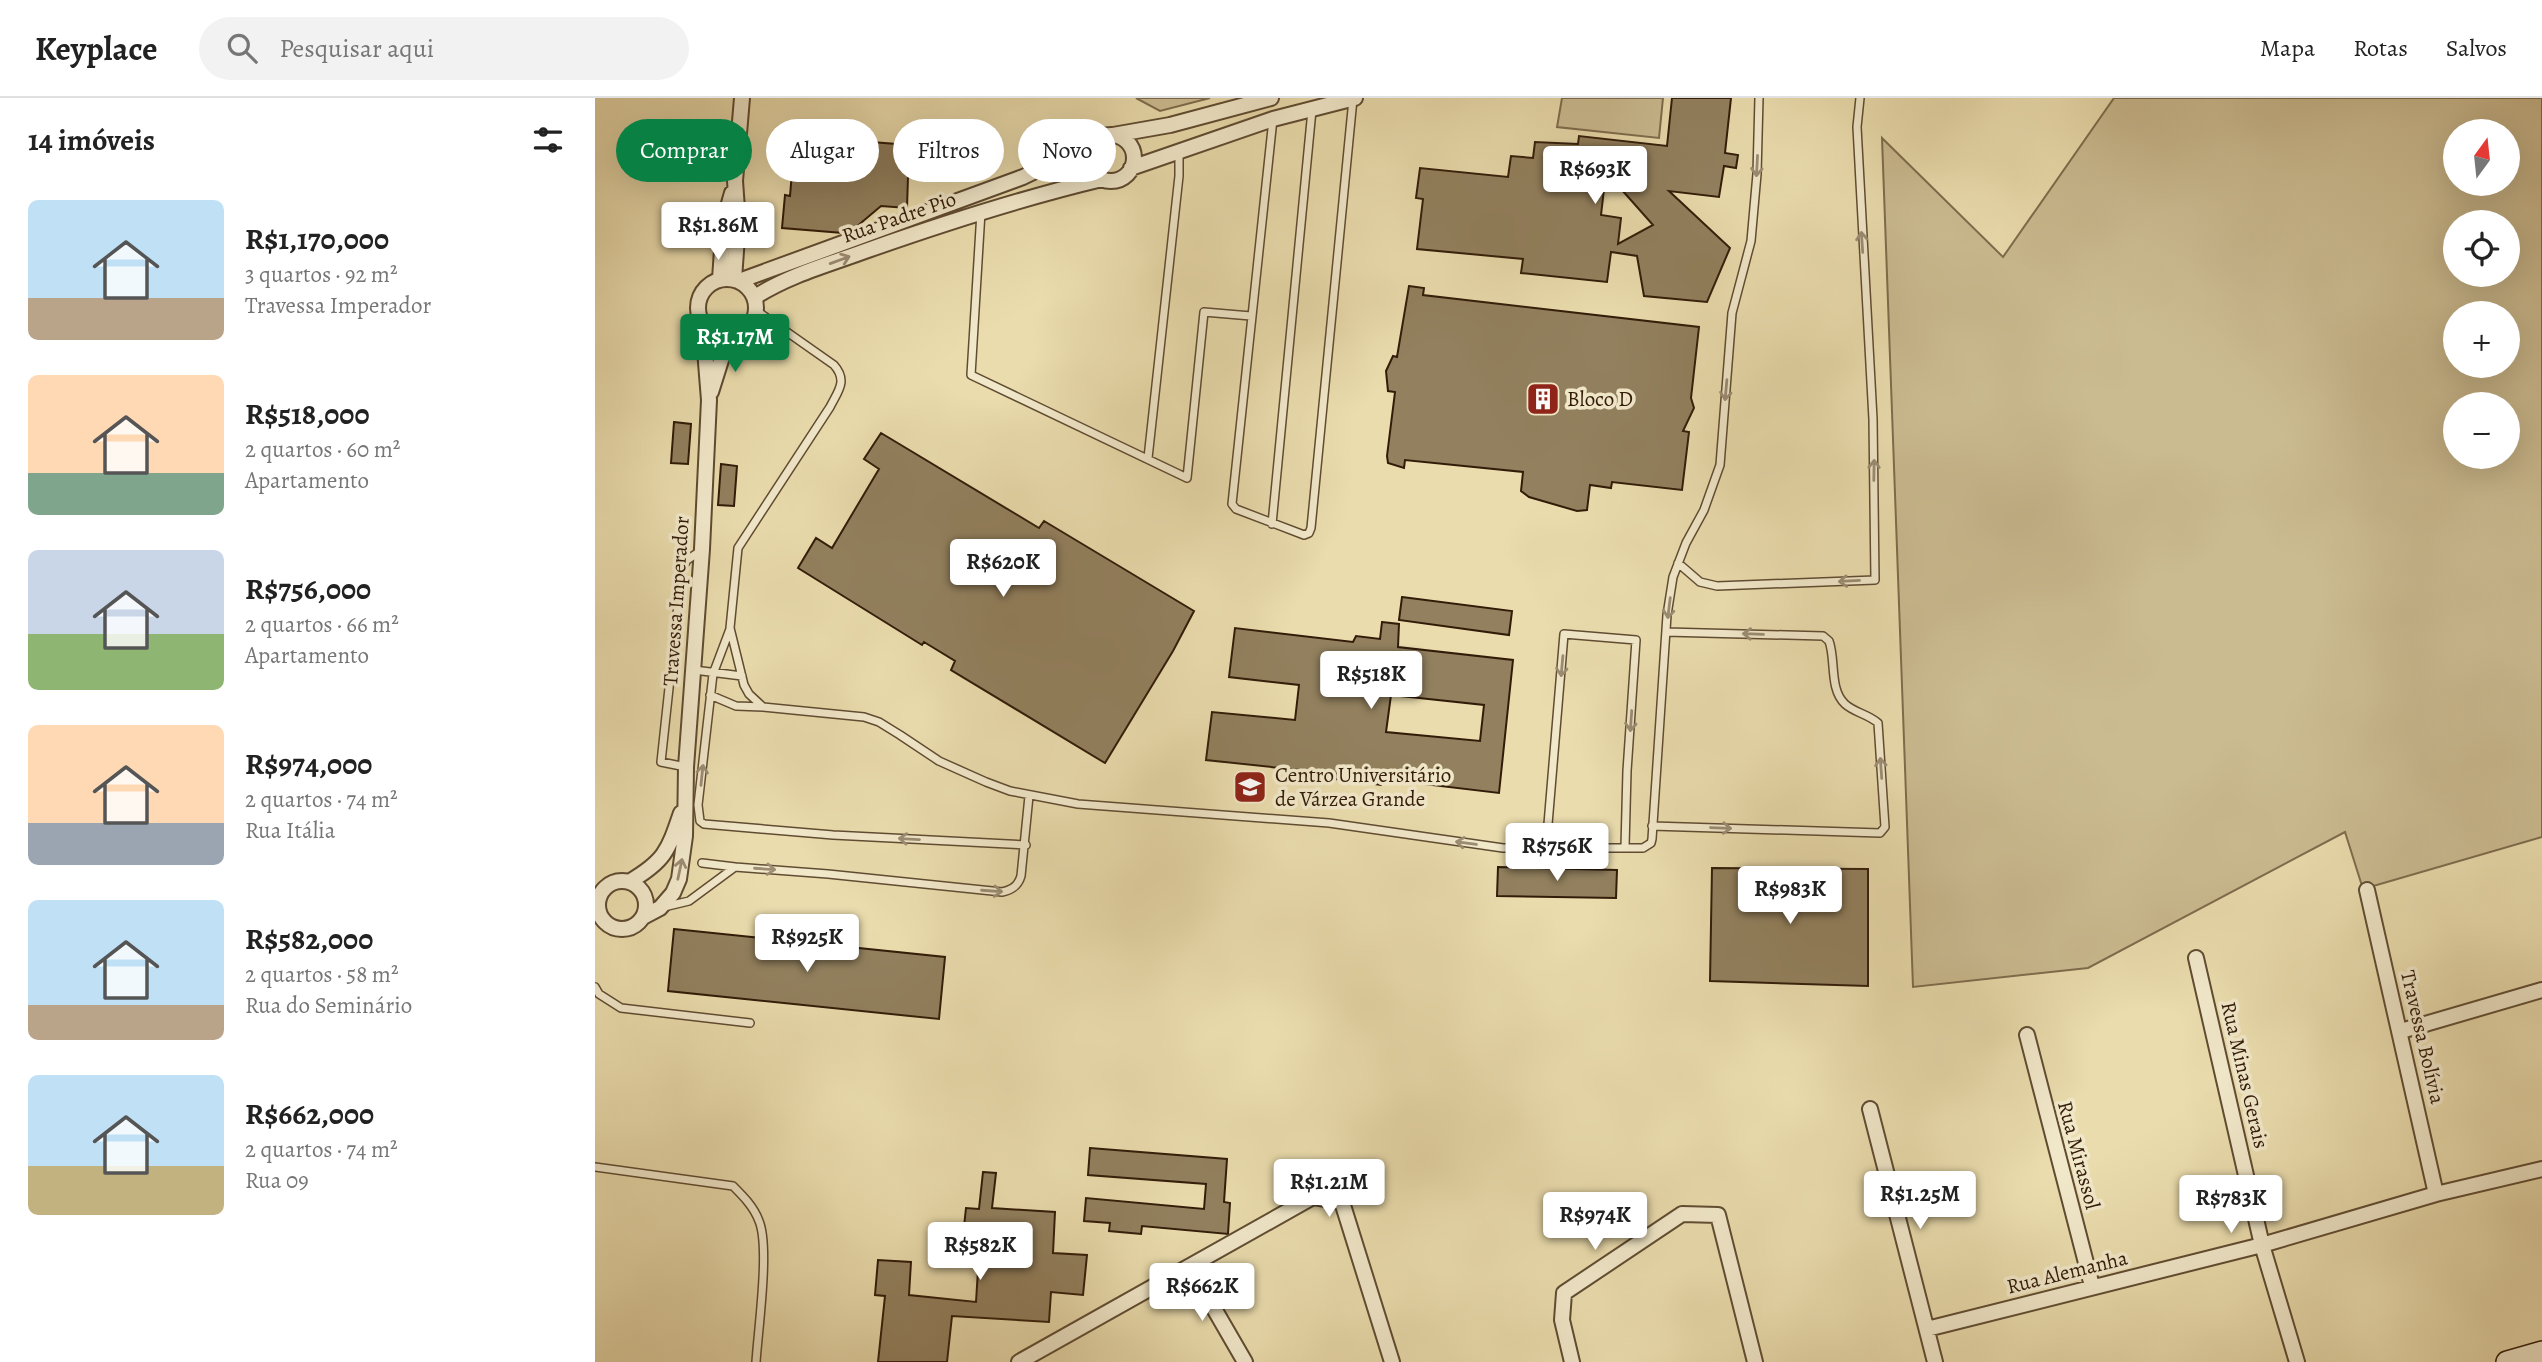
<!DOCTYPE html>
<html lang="pt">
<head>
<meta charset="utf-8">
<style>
  body { margin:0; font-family:Alegreya,serif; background:#f2f2f2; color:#222; height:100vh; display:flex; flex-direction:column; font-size:26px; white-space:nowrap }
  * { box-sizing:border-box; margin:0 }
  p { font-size:23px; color:#767676 }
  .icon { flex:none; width:38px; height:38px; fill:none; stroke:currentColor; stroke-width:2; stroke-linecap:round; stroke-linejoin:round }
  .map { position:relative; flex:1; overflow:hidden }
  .drawer { display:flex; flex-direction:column; background:#fff; width:595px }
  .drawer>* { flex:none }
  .top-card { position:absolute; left:21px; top:21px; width:665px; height:63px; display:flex; gap:14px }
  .needle { width:46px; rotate:15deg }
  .tools { position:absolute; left:1848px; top:21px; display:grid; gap:14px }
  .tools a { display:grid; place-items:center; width:77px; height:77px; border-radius:50%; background:#fff; box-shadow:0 7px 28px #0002; font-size:35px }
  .price { position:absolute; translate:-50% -60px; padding:0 16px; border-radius:7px; background:#fff; color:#222; font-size:23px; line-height:46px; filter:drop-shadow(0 2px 4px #0008) }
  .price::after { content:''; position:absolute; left:50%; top:42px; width:21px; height:16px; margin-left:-10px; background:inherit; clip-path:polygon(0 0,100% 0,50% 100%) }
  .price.current { background:#0b8043; color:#fff }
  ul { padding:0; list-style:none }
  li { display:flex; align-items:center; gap:21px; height:175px; padding:0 28px }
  li span { display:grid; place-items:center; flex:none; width:196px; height:140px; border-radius:10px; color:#555 }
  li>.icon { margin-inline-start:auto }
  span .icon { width:84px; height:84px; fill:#fffc; stroke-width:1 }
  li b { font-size:30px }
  h2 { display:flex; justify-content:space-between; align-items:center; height:84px; padding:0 28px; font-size:30px }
  .chip { padding:0 24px; border-radius:32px; background:#fff; box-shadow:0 7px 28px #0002; font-size:24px; line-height:63px }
  .chip.current { background:#0b8043; color:#fff }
  header { display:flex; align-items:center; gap:42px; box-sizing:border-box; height:98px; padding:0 35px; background:#fff; border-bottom:2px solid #e0e0e0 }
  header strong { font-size:33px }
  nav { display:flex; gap:38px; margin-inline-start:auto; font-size:24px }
  .search { width:490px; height:63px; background:#f2f2f2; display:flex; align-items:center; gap:18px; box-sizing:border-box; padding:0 24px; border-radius:38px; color:#767676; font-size:26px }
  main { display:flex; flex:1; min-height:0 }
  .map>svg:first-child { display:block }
</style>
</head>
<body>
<header>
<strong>Keyplace</strong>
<div class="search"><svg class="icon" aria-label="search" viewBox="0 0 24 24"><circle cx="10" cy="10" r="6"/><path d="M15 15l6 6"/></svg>Pesquisar aqui</div>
<nav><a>Mapa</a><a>Rotas</a><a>Salvos</a></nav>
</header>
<main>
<section class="drawer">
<h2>14 imóveis<svg class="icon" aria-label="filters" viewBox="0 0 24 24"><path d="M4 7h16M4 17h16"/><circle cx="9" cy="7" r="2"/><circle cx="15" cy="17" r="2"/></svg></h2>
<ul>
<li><span style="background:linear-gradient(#bfe0f5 70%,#b9a48a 0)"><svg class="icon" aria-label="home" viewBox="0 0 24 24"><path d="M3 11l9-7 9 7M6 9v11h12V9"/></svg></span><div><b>R$1,170,000</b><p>3 quartos · 92 m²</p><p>Travessa Imperador</p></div></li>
<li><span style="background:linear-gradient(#ffd9b3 70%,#7fa58c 0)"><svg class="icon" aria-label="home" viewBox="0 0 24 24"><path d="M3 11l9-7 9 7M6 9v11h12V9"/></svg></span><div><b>R$518,000</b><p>2 quartos · 60 m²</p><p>Apartamento</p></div></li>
<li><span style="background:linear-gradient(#c9d6e8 60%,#8fb573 0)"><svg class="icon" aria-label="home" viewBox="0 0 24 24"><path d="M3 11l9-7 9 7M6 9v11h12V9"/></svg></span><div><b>R$756,000</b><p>2 quartos · 66 m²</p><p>Apartamento</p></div></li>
<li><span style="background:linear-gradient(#ffd9b3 70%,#9aa5b1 0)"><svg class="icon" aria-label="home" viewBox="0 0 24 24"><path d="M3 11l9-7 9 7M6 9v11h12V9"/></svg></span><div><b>R$974,000</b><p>2 quartos · 74 m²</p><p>Rua Itália</p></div></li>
<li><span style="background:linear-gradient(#bfe0f5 75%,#b9a48a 0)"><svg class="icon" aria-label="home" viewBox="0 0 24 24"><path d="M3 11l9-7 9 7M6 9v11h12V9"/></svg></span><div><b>R$582,000</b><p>2 quartos · 58 m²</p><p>Rua do Seminário</p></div></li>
<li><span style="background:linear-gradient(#bfe0f5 65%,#c2b280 0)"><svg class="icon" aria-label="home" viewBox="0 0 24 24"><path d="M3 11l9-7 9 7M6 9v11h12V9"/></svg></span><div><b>R$662,000</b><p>2 quartos · 74 m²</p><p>Rua 09</p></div></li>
</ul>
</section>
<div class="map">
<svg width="1947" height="1264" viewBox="0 0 1947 1264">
  <rect width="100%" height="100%" fill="#eadcad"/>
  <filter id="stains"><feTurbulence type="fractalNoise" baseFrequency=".00286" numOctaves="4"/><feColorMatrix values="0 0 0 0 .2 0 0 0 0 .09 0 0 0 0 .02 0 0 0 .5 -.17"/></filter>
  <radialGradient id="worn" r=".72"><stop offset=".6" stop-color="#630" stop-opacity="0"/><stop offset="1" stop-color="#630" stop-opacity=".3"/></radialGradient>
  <path fill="#cbbb91" stroke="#7e6c4d" stroke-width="2" fill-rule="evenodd" d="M 541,0 L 615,0 L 565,13 Z
    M 967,0 L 1068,0 L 1064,40 L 962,29 Z
    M 1519,0 L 1947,0 L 1947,739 L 1768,791 L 1750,734 L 1493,870 L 1318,889 L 1287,40 L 1408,159 ZM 1860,33 L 1913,33 L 1913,86 L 1860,86 ZM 1860,124 L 1913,124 L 1913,177 L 1860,177 ZM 1860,215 L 1913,215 L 1913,268 L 1860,268 ZM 1860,306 L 1913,306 L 1913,359 L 1860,359 Z"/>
  <path fill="#92805e" stroke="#321c09" stroke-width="2" fill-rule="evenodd" d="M 1077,0 L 1136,0 L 1130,55 L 1143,57 L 1141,70 L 1129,68 L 1124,99 L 1074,93 L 1135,150 L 1112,204 L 1049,198 L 1042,158 L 1016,154 L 1012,184 L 926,175 L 928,161 L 822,151 L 828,101 L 821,100 L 825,70 L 913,79 L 916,58 L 938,60 L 940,44 L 983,46 L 984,38 L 1072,48 ZM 1011,74 L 1058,127 L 1023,146 L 1026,120 L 1006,117 Z
    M 200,38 L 314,47 L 312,110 L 286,108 L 260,130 L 248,135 L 187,130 L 190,97 L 195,98 Z
    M 814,188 L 829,190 L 828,197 L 1104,229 L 1096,300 L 1099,310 L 1088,333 L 1094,334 L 1087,392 L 1017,384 L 1016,390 L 995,387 L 992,412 L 982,413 L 934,399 L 926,393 L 928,374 L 810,362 L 809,370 L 793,365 L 792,358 L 800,294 L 793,293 L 791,273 L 798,258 L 802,259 Z
    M 79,324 L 96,326 L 93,366 L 76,365 Z
    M 286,335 L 444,430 L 449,423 L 599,513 L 578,553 L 510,665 L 356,572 L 360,563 L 329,544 L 327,547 L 203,470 L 221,440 L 237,450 L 284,371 L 269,361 Z
    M 126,366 L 142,368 L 139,408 L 123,407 Z
    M 807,499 L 917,513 L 914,537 L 804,522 Z
    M 787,524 L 804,526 L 803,549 L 918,562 L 904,695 L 787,681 L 786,687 L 741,681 L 741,676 L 611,662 L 617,614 L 700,622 L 704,587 L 634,579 L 640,530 L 758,544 L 761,538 L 785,541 ZM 796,597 L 889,607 L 885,643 L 791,634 Z
    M 903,769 L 1022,772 L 1021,800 L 902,798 Z
    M 1117,770 L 1273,771 L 1273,888 L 1115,883 Z
    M 79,831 L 350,859 L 344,921 L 73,893 Z
    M 495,1050 L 632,1061 L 629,1104 L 635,1105 L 633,1136 L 547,1128 L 546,1136 L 514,1133 L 515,1125 L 489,1123 L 491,1100 L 609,1111 L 611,1086 L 493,1077 Z
    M 388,1074 L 401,1075 L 397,1110 L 460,1114 L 458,1155 L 492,1157 L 488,1197 L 456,1194 L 454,1224 L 357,1218 L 352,1264 L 283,1264 L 290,1198 L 280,1197 L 283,1162 L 316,1164 L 314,1197 L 381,1204 L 385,1140 L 368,1138 L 371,1110 L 384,1111 Z"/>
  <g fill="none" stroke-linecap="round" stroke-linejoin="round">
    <defs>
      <path id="lane" d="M 678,21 L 637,406 L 641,411 L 709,437 L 714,435 L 716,430 L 758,1
        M 386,114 L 376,277 L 592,380 L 609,214 L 656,218
        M 162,213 L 239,267 C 253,283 243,293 235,309 L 143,450 L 135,530 L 149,587 L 154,596 L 168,609 L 269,619 L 284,624 L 305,637 L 344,663 L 391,684 L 415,693 L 483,706 L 734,725 L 908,750 L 1048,750 L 1056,745 L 1057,741 L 1072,517 L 1078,479 L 1091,445 L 1109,412 L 1125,367 L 1137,215 L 1156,143 L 1162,76 L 1164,0
        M 553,360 L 584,78 L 584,53
        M 677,426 L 717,12
        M 1083,465 L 1105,484 L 1122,488 L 1280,482 L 1278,321 L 1262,29 L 1265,0
        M 135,531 L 118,576 L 103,707 L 105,723 L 109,726 L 238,737 L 431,747
        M 99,572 L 147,578
        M 115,597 L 141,608 L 168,609
        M 91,669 L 66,664 L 87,470 L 92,462 L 107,452
        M 1057,728 L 1285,735 L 1290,729 L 1283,625 C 1273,616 1260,615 1250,606 C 1234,591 1241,562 1234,543 L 1228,538 L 1071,534
        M 951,750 L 969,536 L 1041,542 L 1032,673 L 1030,749
        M 107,765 L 140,769
        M 69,809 L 94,803 L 140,769 L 233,776 L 407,794 C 417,792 423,788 426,778 L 434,698
        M 0,889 L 4,896 L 26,910 L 155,925
        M 0,1069 L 138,1088 C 148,1098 159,1109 164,1123 C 175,1149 163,1232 161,1264"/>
      <path id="street" d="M 518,37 L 575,27 L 676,0
        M493 60a23 23 0 1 1 46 0a23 23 0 1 1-46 0Z
        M 536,70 L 678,21 L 760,0
        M103 210a29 29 0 1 1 58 0a29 29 0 1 1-58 0Z
        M 125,181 L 129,123 L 137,95
        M 139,181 L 143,125 L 140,83 L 147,0
        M 144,183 L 428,79 L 499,45
        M 160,199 C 194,177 235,166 273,152 C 350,125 427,100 507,81
        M 116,294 L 133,240
        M3 807a24 24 0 1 1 48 0a24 24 0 1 1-48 0Z
        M 34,784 C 70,763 73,753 86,715
        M 1772,792 L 1841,1096
        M 48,819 L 65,810 L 78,795 L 84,781 L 90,738 L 91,669 L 107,451 L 114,302 L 108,227
        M 1601,860 L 1667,1147 L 1702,1264
        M 1806,933 L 1947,892
        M 1432,937 L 1497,1188
        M 1275,1011 L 1340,1264
        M 595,1169 L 650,1264
        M 1332,1231 L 1667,1147 L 1841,1096 L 1947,1071
        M 424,1264 L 718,1099 L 747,1104 L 797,1264
        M 977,1264 L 967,1222 L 969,1195 L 1087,1116 L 1123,1117 L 1160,1264"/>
      <path id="secondary" d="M 1912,1264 L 1947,1254"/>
    </defs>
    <use href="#lane" stroke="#604c32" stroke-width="10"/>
    <use href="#street" stroke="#604c32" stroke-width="18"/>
    <use href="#secondary" stroke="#321c09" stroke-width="24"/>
    <use href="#lane" stroke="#f1e8ca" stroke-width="7"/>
    <use href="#street" stroke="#f1e8ca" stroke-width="14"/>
    <use href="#secondary" stroke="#f1e8ca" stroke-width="21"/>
  </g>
  <defs><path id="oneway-shaft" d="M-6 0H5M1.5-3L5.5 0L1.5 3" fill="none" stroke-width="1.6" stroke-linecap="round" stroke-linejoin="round" transform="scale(1.75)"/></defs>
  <g stroke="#9b8c73">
    <use href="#oneway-shaft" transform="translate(1162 68) rotate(93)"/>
    <use href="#oneway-shaft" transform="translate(1267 144) rotate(-94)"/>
    <use href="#oneway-shaft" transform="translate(245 162) rotate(-20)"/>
    <use href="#oneway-shaft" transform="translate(1131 292) rotate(95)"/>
    <use href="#oneway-shaft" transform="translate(1279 372) rotate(-89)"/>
    <use href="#oneway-shaft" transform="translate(1254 483) rotate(177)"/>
    <use href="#oneway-shaft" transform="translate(1074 510) rotate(97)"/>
    <use href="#oneway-shaft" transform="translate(1158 536) rotate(-178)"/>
    <use href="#oneway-shaft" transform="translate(967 568) rotate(95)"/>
    <use href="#oneway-shaft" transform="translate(1036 623) rotate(94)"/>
    <use href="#oneway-shaft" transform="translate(1286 670) rotate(-94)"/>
    <use href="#oneway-shaft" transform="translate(107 677) rotate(-84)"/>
    <use href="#oneway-shaft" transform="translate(1126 730) rotate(2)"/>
    <use href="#oneway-shaft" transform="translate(314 741) rotate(-177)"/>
    <use href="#oneway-shaft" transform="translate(871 745) rotate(-172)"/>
    <use href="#oneway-shaft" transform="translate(85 771) rotate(-78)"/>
    <use href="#oneway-shaft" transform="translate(170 771) rotate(4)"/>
    <use href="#oneway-shaft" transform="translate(397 793) rotate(4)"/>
  </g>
  <defs>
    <symbol id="building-square" viewBox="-11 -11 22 22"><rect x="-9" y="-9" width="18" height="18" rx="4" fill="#8f2418" stroke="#f1e8ca"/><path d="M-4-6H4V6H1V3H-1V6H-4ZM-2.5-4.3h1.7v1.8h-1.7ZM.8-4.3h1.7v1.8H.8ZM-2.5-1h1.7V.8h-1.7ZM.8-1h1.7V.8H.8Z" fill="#fff"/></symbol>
    <symbol id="university-square" viewBox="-11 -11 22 22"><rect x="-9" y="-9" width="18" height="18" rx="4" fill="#8f2418" stroke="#f1e8ca"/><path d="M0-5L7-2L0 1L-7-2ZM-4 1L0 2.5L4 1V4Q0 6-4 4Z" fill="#fff"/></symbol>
  </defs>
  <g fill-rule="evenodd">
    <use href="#building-square" x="929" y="282" width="38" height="38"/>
    <use href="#university-square" x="636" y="670" width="38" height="38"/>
  </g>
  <g text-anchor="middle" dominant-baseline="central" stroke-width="7" stroke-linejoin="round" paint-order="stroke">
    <g font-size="21" fill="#321c09" stroke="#f1e8ca">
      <text transform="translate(304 119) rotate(-19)">Rua Padre Pio</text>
      <text transform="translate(81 503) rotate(-86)">Travessa Imperador</text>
      <text transform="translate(1828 939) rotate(77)">Travessa Bolívia</text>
      <text transform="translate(1650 977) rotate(77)">Rua Minas Gerais</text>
      <text transform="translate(1484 1057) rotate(75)">Rua Mirassol</text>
      <text transform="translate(1472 1174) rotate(-14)">Rua Alemanha</text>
    </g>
    <g font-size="21" fill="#321c09" stroke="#f1e8ca" text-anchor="start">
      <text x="972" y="301">Bloco D</text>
      <text x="680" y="677">Centro Universitário<tspan x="680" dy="24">de Várzea Grande</tspan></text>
    </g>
  </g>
  <rect width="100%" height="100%" filter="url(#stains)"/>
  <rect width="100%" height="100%" fill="url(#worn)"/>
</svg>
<div class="tools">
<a><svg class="needle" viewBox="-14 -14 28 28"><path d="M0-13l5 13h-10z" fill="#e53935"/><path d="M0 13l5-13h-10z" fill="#767676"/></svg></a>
<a><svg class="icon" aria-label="locate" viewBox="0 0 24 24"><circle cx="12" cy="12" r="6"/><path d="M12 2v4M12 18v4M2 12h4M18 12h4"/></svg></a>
<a>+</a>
<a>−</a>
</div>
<b class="price" style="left:1000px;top:108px">R$693K</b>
<b class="price" style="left:123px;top:164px">R$1.86M</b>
<b class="price current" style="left:140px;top:276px">R$1.17M</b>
<b class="price" style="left:408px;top:501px">R$620K</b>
<b class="price" style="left:776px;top:613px">R$518K</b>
<b class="price" style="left:962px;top:785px">R$756K</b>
<b class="price" style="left:1195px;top:828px">R$983K</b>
<b class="price" style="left:212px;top:876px">R$925K</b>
<b class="price" style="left:734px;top:1121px">R$1.21M</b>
<b class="price" style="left:1325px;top:1133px">R$1.25M</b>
<b class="price" style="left:1636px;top:1137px">R$783K</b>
<b class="price" style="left:1000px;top:1154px">R$974K</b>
<b class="price" style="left:385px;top:1184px">R$582K</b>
<b class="price" style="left:607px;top:1225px">R$662K</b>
<div class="top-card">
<a class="chip current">Comprar</a>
<a class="chip">Alugar</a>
<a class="chip">Filtros</a>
<a class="chip">Novo</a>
</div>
</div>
</main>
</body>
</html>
